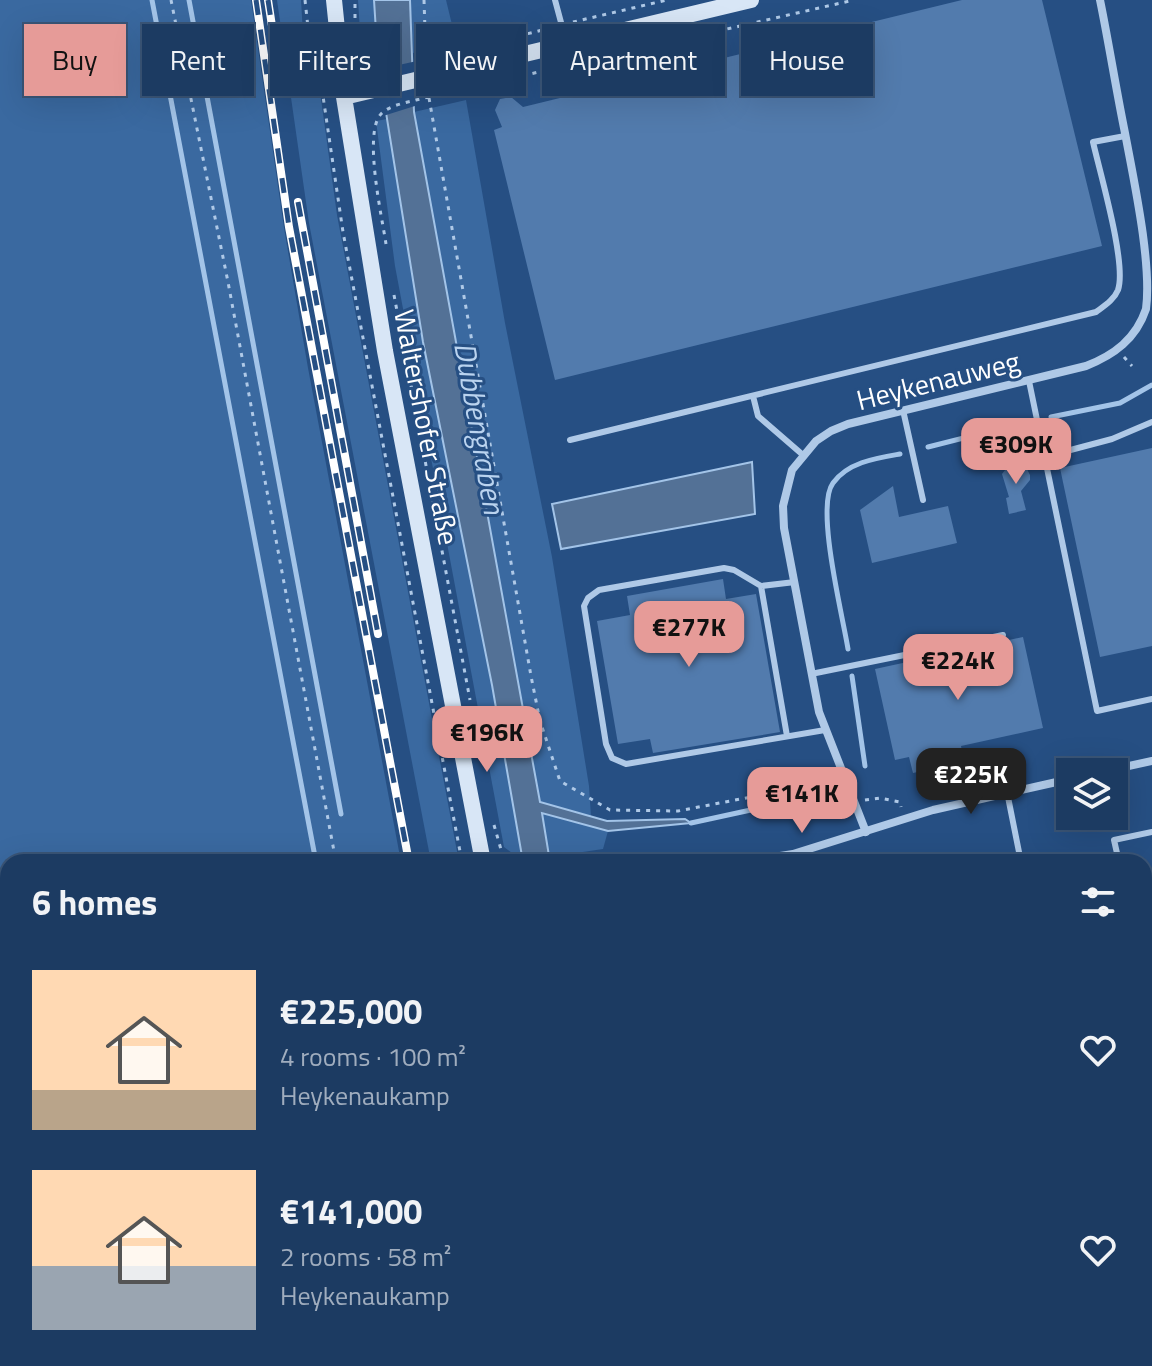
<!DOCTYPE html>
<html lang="en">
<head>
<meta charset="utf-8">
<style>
  body { margin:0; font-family:"Titillium Web",sans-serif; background:#254268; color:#f1f3f6; height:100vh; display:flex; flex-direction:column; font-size:30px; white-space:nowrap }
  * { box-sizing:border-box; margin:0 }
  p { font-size:26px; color:#a0adbe }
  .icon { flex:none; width:44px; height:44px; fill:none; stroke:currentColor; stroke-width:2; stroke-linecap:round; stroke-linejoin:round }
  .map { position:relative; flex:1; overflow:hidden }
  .drawer { position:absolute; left:0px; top:854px; width:1152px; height:512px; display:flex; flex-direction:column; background:#1c3b62; border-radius:24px 24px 0 0; box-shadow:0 8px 32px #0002,0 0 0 2px #3a5577 }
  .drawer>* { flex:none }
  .banner { position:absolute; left:24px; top:24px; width:1104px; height:72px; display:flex; gap:16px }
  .controls { position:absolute; left:1056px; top:758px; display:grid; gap:16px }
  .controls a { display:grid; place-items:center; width:72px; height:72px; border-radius:0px; background:#1c3b62; box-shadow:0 8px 32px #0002,0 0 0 2px #3a5577; font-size:40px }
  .price { position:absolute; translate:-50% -68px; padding:0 18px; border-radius:16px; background:#e69b98; color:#111; font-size:26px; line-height:52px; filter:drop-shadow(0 2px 4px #0008) }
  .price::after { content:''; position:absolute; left:50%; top:48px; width:24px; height:18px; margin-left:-12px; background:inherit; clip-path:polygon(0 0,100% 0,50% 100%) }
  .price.selected { background:#222; color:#fff }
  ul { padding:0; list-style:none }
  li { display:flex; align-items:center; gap:24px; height:200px; padding:0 32px }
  li span { display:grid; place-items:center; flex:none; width:224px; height:160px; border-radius:0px; color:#555 }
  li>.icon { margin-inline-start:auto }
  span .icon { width:96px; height:96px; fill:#fffc; stroke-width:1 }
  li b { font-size:34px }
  h2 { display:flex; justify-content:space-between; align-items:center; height:96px; padding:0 32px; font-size:34px }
  .pill { padding:0 28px; border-radius:0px; background:#1c3b62; box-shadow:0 8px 32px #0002,0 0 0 2px #3a5577; font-size:28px; line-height:72px }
  .pill.selected { background:#e69b98; color:#111 }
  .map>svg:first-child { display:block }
</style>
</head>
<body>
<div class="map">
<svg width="1152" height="1366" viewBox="0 0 1152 1366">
  <rect width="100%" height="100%" fill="#264f83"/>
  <path fill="#3a69a0" d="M 0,0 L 251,0 L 284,228 L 308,368 L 401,862 L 8,862 L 8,1218 L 0,1196 Z
    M 277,0 L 301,0 L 303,34 L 317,70 L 337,215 L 459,862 L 431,862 L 309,223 Z
    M 358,0 L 374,0 L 378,63 L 361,47 Z
    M 410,0 L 446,0 L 456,41 L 413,53 Z
    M 466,100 L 505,323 L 552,557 L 589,786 L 591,817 L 540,802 L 414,112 Z
    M 387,119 L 423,342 L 492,685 L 523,861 L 504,847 L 395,266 L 376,121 Z
    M 541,813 L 608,831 L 603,849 L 549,857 Z
    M 452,1358 L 497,1358 L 499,1366 L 454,1366 Z
    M 525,1358 L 598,1358 L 601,1366 L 526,1366 Z
    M 644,1358 L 748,1358 L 750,1366 L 648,1366 Z"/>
  <path fill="#537196" stroke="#a3c4e8" stroke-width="2" d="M 374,0 L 410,0 L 414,112 L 540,802 L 607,821 L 685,819 L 691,823 L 608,831 L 542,813 L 550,862 L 523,862 L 492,685 L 423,342 L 378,63 Z
    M 752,462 L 755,514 L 561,549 L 552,504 Z
    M 352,1358 L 404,1358 L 406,1366 L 354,1366 Z"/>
  <path fill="#264f83" d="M 417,61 L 418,105 L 383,116 L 376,70 Z"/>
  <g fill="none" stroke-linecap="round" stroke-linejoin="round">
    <path stroke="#a3c4e8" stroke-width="5" d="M 152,0 L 316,862
      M 189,0 L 341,814
      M 1051,417 L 1120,403 L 1152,385
      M 928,447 L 1023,423
      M 848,649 C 843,617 815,507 833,483 C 848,462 877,458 900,454
      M 852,676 L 865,766
      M 691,823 L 820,795
      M 681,1358 L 686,1366"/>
  </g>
  <path fill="#527bad" d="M 962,0 L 1042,0 L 1102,246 L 555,380 L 494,130 L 502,127 L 495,110 L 500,99 L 511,97 L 523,107 Z
    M 1152,448 L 1152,646 L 1100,657 L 1060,468 Z
    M 1014,463 L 1025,465 L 1030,475 L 1030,480 L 1021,491 L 1026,510 L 1009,514 L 1006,498 L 1009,497 L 1002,474 L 1009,465 Z
    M 893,486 L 899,517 L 948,506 L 957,543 L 872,563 L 860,510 Z
    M 723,579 L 726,599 L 756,594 L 780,732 L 653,753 L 650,739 L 618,744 L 597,621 L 630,615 L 627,596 Z
    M 1023,637 L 1043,728 L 961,746 L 964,762 L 913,773 L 909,757 L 895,760 L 875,669 Z"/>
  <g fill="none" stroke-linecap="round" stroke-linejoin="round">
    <path stroke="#afc9e7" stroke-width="3" stroke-dasharray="4 6" stroke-linecap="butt" d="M 171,0 L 228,282 L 336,862
      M 305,0 L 310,46 L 321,69
      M 424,0 L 426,60
      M 573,22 L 667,0
      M 355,28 L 355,0
      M 460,51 L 550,28
      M 356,65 L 379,70
      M 319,69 L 343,232 L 462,862
      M 429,98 L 531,676 L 540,721 L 560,781 L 610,810 L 678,811 L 824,783
      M 386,244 C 382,217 363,133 381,114 C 390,105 405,103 416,100 L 854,0
      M 394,295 L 470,700
      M 1124,357 L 1132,366
      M 865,800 L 880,798 L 900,802 L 901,807
      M 494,825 L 502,853
      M 0,991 L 8,990
      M 466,1358 L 468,1366
      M 640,1358 L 644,1366
      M 705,1358 L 709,1366"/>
    <path stroke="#afc9e7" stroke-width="6" d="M 555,0 L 566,41
      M 1029,381 L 1097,711 L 1152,699
      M 753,396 L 758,416 L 803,455
      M 903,410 L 923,500
      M 570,440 L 1096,312 C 1104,306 1114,300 1118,290 C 1127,264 1100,173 1093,142 L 1125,136
      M 1044,457 L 1112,439 L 1152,422
      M 795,582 L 761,586 L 734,570 L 724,568 L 599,590 L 588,598 L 584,606 L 606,744 L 612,758 L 626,764 L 825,730
      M 761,586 L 787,736
      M 811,674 L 1003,635
      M 1007,792 L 1021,862
      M 1119,862 L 1114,840 L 1152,832
      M 1144,913 L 1152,912
      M 1144,947 L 1152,955
      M 1144,1063 L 1152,1060
      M 173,1358 L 180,1366
      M 784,1358 L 787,1366
      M 31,1366 L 38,1358
      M 333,1366 L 335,1358"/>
    <path stroke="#afc9e7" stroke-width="8" d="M 1101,772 L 1152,761
      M 866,832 L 819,712 L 784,528 L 783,506 L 792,470 L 816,441 L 831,431 L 848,424 L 1086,366 C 1114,355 1136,339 1146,309 C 1152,264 1134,181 1125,133 C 1116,89 1109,44 1100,0
      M 742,862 L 793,854 L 933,810 L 1070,779"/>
    <path stroke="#d8e6f6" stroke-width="16" d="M 334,0 L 344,97 L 385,351 L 483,862
      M 344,97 L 751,0
      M 614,1358 L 618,1366"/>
    <defs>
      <path id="rail" d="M 256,0 L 289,227 L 409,862
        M 268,0 L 282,91
        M 298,202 L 378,634
        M 504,1358 L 506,1366"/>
    </defs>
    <use href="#rail" stroke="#fff" stroke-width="8"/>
    <use href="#rail" stroke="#264f83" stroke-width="5" stroke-dasharray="15" stroke-linecap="butt"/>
  </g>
  <g text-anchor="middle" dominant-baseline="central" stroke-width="6" stroke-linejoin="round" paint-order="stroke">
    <g font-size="28" fill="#fff" stroke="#264f83">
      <text transform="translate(938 380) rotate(-14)">Heykenauweg</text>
      <text transform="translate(427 427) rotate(79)">Waltershofer Straße</text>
    </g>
    <g font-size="30" font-style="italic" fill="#bad3ef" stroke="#264f83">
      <text transform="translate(480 428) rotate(80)">Dubbengraben</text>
    </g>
  </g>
</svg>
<div class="controls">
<a><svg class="icon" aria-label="layers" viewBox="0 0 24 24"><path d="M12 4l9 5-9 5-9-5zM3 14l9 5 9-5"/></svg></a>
</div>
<b class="price" style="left:1016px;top:486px">€309K</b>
<b class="price" style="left:689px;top:669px">€277K</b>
<b class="price" style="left:958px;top:702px">€224K</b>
<b class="price" style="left:487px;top:774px">€196K</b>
<b class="price selected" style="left:971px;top:816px">€225K</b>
<b class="price" style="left:802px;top:835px">€141K</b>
<div class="banner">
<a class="pill selected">Buy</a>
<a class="pill">Rent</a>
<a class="pill">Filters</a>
<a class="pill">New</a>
<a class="pill">Apartment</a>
<a class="pill">House</a>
</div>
<section class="drawer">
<h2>6 homes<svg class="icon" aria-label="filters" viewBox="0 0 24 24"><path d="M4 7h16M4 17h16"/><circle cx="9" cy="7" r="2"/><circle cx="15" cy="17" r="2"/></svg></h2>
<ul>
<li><span style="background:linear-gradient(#ffd9b3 75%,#b9a48a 0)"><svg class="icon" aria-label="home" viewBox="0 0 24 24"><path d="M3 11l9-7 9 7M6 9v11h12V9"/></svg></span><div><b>€225,000</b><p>4 rooms · 100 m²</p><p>Heykenaukamp</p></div><svg class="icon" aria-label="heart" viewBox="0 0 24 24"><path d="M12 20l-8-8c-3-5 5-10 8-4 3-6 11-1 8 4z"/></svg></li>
<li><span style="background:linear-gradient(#ffd9b3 60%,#9aa5b1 0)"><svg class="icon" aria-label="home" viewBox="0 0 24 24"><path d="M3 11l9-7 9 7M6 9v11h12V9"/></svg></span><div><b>€141,000</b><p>2 rooms · 58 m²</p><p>Heykenaukamp</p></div><svg class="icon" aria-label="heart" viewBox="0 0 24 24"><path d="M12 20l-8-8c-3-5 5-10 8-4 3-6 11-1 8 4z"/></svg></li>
</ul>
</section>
</div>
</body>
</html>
